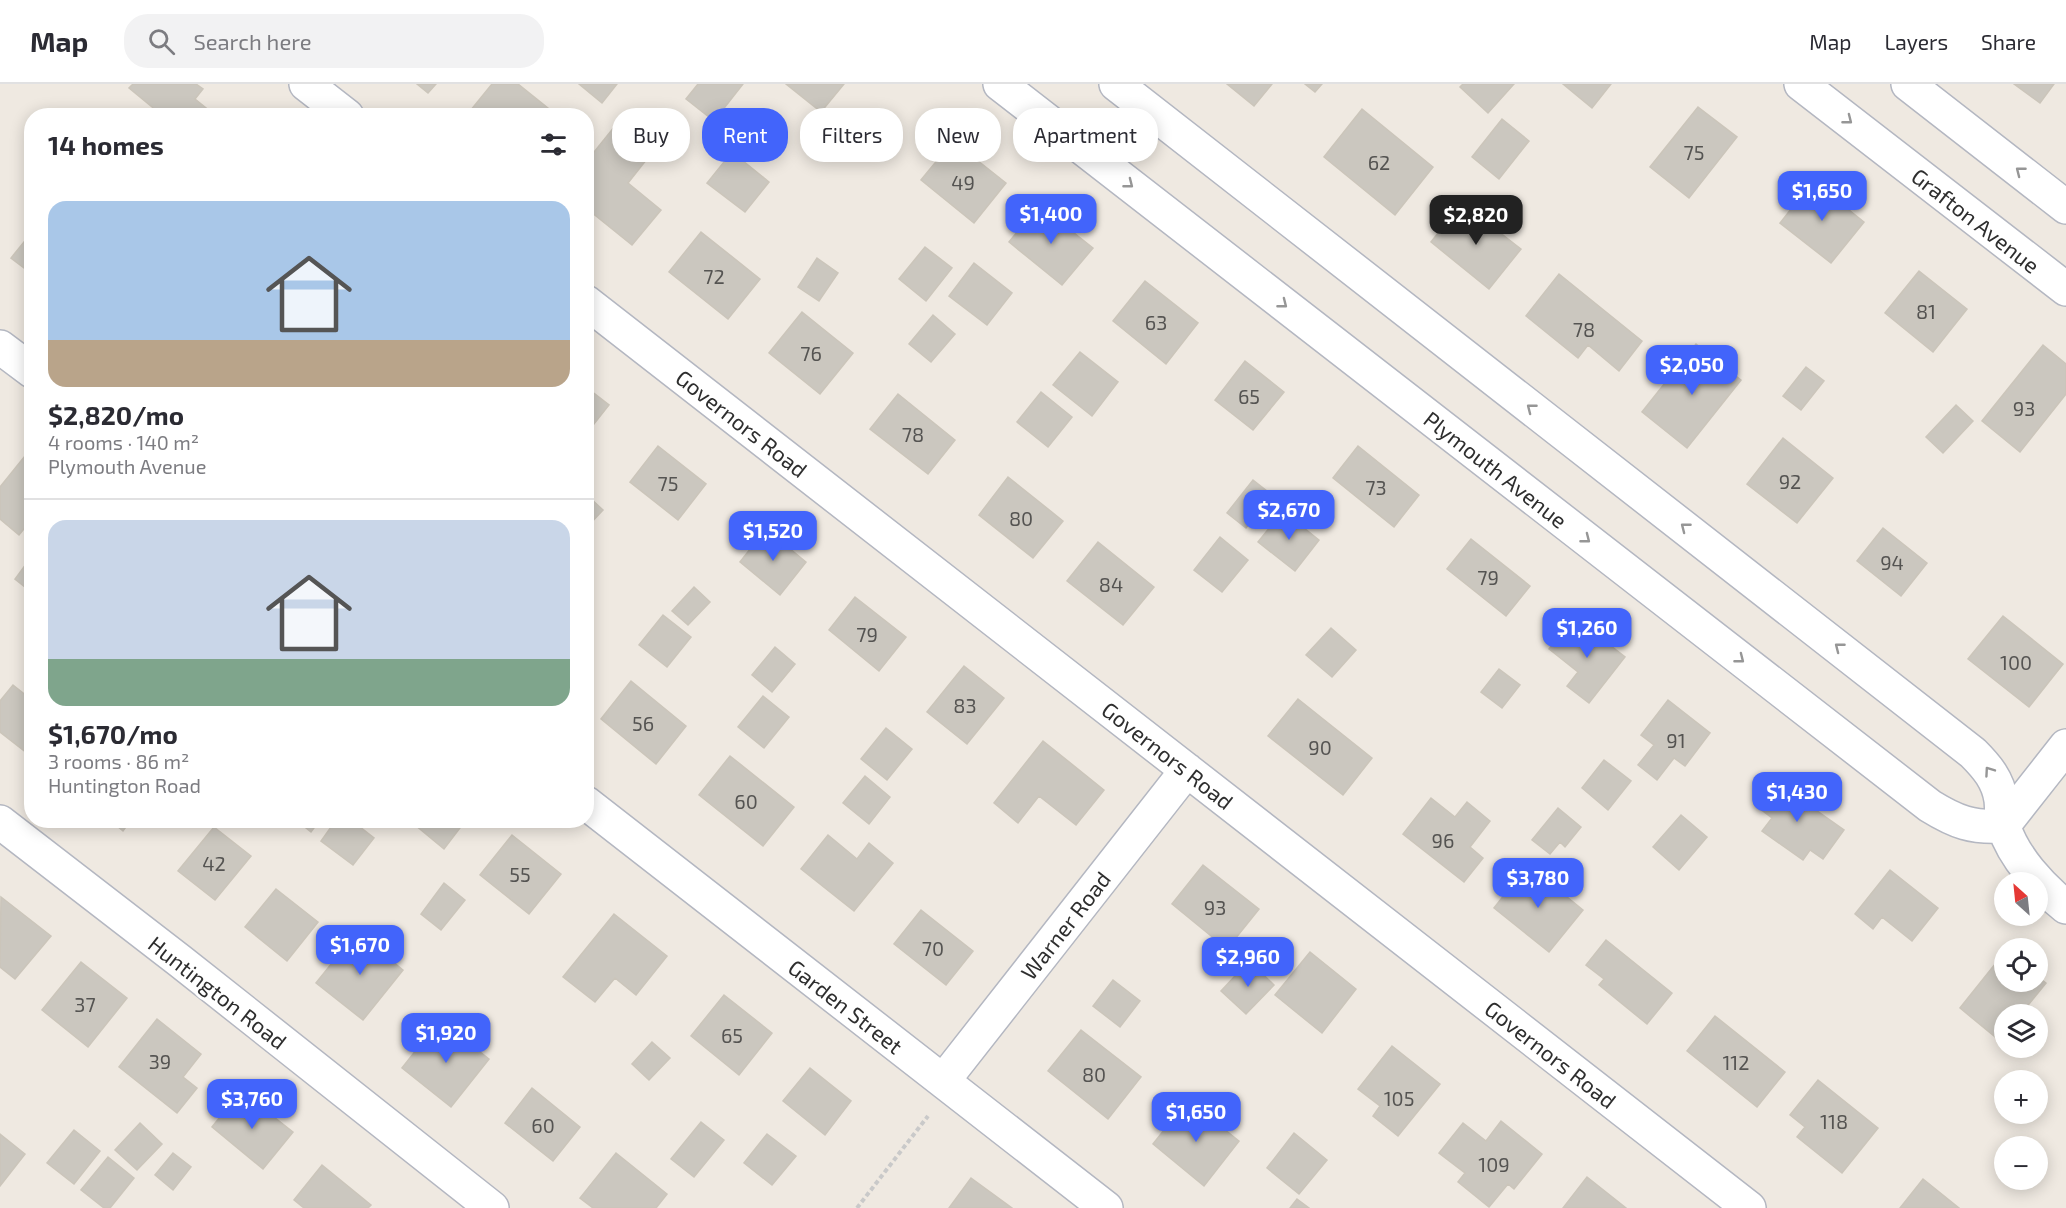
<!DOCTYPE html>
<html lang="en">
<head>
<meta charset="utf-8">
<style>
  body { margin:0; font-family:"Exo 2",sans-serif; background:#f2f2f3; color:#2b2b33; height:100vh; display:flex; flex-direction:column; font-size:22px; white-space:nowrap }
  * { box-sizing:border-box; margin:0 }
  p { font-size:20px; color:#7c7c81 }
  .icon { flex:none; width:33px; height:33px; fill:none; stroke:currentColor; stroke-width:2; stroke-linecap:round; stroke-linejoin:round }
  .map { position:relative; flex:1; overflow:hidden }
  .side { position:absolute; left:24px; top:24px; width:570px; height:720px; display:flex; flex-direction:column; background:#fff; border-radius:24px; box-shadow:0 3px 15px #0003 }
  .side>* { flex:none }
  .hud { position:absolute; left:612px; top:24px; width:570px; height:54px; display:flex; gap:12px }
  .needle { width:39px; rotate:333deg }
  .fabs { position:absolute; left:1994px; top:788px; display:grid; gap:12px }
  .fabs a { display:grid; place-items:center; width:54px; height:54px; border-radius:50%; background:#fff; box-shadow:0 3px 15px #0003; font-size:30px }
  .price { position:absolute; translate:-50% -51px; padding:0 14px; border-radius:12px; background:#4264fb; color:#fff; font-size:20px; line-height:39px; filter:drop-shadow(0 2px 3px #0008) }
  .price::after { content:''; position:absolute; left:50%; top:36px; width:18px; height:14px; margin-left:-9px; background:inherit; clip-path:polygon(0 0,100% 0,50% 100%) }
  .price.selected { background:#222; color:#fff }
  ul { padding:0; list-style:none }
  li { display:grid; align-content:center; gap:12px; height:318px; padding:0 24px }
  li+li { border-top:2px solid #e1e1e2 }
  li span { display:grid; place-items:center; height:186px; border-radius:18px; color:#555 }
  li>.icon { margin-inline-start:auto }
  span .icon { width:108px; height:108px; fill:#fffc; stroke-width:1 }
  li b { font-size:26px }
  h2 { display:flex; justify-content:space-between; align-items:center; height:72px; padding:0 24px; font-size:26px }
  .pill { padding:0 21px; border-radius:24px; background:#fff; box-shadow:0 3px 15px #0003; font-size:21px; line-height:54px }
  .pill.selected { background:#4264fb; color:#fff }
  header { display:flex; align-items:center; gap:36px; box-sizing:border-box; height:84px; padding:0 30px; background:#fff; border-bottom:2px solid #e1e1e2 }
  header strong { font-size:28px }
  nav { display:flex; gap:33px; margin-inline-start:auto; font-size:21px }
  .search { width:420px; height:54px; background:#f2f2f3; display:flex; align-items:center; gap:15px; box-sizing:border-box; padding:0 21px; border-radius:24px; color:#7c7c81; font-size:22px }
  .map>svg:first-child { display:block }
</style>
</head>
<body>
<header>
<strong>Map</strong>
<div class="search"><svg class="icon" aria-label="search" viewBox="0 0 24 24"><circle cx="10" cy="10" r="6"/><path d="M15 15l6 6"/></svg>Search here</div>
<nav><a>Map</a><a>Layers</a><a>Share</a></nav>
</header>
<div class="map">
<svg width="2066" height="1124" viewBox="0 0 2066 1124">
  <rect width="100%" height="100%" fill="#efe9e1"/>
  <path fill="#cbc7bf" stroke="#cbc5ba" stroke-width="1.5" d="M 133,0 L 196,0 L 203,5 L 195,15 L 216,32 L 163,32 L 129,4 Z
    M 417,0 L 436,0 L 428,9 Z
    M 492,0 L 518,0 L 554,29 L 552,32 L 466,32 Z
    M 579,0 L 617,0 L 602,19 Z
    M 698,0 L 743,0 L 714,37 L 686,15 Z
    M 786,0 L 844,0 L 821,28 Z
    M 1227,0 L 1272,0 L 1254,22 Z
    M 1305,0 L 1322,0 L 1315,8 Z
    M 1463,0 L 1514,0 L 1488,29 L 1460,3 Z
    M 1563,0 L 1611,0 L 1592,24 Z
    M 2014,0 L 2054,0 L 2040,19 Z
    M 1698,23 L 1737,53 L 1689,114 L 1650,83 Z
    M 1362,25 L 1433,83 L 1395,131 L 1324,73 Z
    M 1502,35 L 1529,57 L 1499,95 L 1472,73 Z
    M 619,37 L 654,66 L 628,99 L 661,126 L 632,161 L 586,124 L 586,78 Z
    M 953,57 L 1006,99 L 974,139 L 921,96 Z
    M 732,68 L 769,98 L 745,128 L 707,99 Z
    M 1813,97 L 1864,138 L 1831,179 L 1780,139 Z
    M 1462,119 L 1521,165 L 1489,205 L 1431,158 Z
    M 1039,121 L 1093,164 L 1062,201 L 1009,158 Z
    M 32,148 L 32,190 L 11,174 Z
    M 701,148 L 760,195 L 728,235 L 669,188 Z
    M 925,163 L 952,184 L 926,217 L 899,195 Z
    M 817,174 L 838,189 L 819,217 L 798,203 Z
    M 974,179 L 1012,209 L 987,241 L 949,212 Z
    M 1919,187 L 1967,225 L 1933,268 L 1885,229 Z
    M 1559,190 L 1642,257 L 1619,287 L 1588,261 L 1578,274 L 1526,232 Z
    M 1145,197 L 1198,239 L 1166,280 L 1113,237 Z
    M 802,228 L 853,269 L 820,310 L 769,269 Z
    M 933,231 L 955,250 L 931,278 L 909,260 Z
    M 1696,260 L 1741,296 L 1687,364 L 1642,328 Z
    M 2043,261 L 2066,280 L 2066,310 L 2020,368 L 1982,337 Z
    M 1080,268 L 1118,298 L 1092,332 L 1053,301 Z
    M 1245,277 L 1284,308 L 1253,346 L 1215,316 Z
    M 1806,283 L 1824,297 L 1801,326 L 1783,312 Z
    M 586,303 L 609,321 L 586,350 Z
    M 1041,308 L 1072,333 L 1048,363 L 1017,338 Z
    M 898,310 L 955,356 L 928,390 L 870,345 Z
    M 1956,321 L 1973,337 L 1943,369 L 1926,353 Z
    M 1783,354 L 1833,394 L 1797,439 L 1747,400 Z
    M 658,362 L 706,400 L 678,436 L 630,398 Z
    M 1358,362 L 1419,411 L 1394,443 L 1333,394 Z
    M 29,367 L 32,369 L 32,435 L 19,451 L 0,435 L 0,403 Z
    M 1008,393 L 1063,437 L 1033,474 L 979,431 Z
    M 1253,396 L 1272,411 L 1246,444 L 1227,429 Z
    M 589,413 L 603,426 L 586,444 L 586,415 Z
    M 1283,427 L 1319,456 L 1295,487 L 1258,458 Z
    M 1883,444 L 1927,479 L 1901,512 L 1857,477 Z
    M 766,445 L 806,478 L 780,511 L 740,478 Z
    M 1220,453 L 1248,476 L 1222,508 L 1194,486 Z
    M 1471,455 L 1530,502 L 1506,532 L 1447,485 Z
    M 1098,458 L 1154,503 L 1123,541 L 1067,497 Z
    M 29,476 L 32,478 L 30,507 L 15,495 Z
    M 694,503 L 710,518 L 688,541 L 672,527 Z
    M 855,513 L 906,553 L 879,587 L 829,546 Z
    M 663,531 L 691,553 L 667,583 L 639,561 Z
    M 2003,532 L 2063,580 L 2029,623 L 1968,575 Z
    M 1575,534 L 1625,573 L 1589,619 L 1567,602 L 1578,588 L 1549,565 Z
    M 1331,544 L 1356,566 L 1332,593 L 1306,571 Z
    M 775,563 L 795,580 L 772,608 L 752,591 Z
    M 964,582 L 1004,614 L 967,660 L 927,628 Z
    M 1499,585 L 1520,601 L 1502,624 L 1481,608 Z
    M 631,597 L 686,642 L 656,680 L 601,635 Z
    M 13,601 L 32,616 L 32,673 L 0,648 L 0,617 Z
    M 763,612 L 789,633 L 764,664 L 738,643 Z
    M 1298,615 L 1372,674 L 1343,711 L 1268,652 Z
    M 1668,616 L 1710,649 L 1685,682 L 1674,674 L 1657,696 L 1638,681 L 1654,661 L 1641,651 Z
    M 886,644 L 912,665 L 887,696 L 861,675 Z
    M 1043,657 L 1104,706 L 1076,741 L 1039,712 L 1018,739 L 994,719 Z
    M 730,672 L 794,723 L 763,762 L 699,711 Z
    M 1604,676 L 1631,697 L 1608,726 L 1582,704 Z
    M 865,692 L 890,713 L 869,740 L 843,719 Z
    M 1773,696 L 1844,746 L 1823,775 L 1810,766 L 1803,776 L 1762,747 L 1772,734 L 1755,721 Z
    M 1431,714 L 1455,733 L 1467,718 L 1490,737 L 1470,763 L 1483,774 L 1464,798 L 1403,750 Z
    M 1558,724 L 1581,743 L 1565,763 L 1560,758 L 1550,770 L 1532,756 Z
    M 1681,731 L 1707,753 L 1679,786 L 1653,763 Z
    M 110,736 L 131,736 L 123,747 Z
    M 296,736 L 320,736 L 311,748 Z
    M 336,736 L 351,736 L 374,754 L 353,781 L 321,757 Z
    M 409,736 L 466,736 L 444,765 Z
    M 214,743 L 251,772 L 215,816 L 178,787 Z
    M 512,751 L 561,790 L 529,830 L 480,791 Z
    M 828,751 L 857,775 L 869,759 L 893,779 L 854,827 L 801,785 Z
    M 1203,781 L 1259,825 L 1227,865 L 1172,820 Z
    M 1528,781 L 1583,826 L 1549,868 L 1494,824 Z
    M 1890,786 L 1938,824 L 1912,857 L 1882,833 L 1873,845 L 1855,830 Z
    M 444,799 L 465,816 L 441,846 L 421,830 Z
    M 276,805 L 318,838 L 287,877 L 245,843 Z
    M 1,813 L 51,852 L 15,895 L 0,883 Z
    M 921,826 L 973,867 L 946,901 L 894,860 Z
    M 614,830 L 667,872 L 636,911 L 615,894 L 595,918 L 563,893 Z
    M 357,848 L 403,886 L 363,936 L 316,899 Z
    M 1606,856 L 1672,909 L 1647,940 L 1599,901 L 1604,895 L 1586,881 Z
    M 1310,868 L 1356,905 L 1322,949 L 1275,911 Z
    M 2004,869 L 2004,897 L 2037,897 L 2037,892 L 2046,899 L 2021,930 L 2004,930 L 2004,951 L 2000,957 L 1960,924 Z
    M 1249,877 L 1274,901 L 1246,930 L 1221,907 Z
    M 81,878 L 127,914 L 88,963 L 42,926 Z
    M 1113,896 L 1140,917 L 1120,943 L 1093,922 Z
    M 724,911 L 772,949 L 739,991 L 691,952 Z
    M 1715,932 L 1785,988 L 1757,1023 L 1687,967 Z
    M 157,935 L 201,970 L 183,993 L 197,1004 L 177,1029 L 119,983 Z
    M 440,936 L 489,975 L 451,1023 L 402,984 Z
    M 1081,946 L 1141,993 L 1108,1035 L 1048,987 Z
    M 652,958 L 670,974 L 649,996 L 632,980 Z
    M 1392,962 L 1440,1000 L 1398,1052 L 1373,1032 L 1380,1022 L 1358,1005 Z
    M 810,984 L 851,1017 L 825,1051 L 783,1017 Z
    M 1818,996 L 1878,1044 L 1842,1089 L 1797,1053 L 1805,1043 L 1790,1031 Z
    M 532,1004 L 580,1043 L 553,1077 L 505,1039 Z
    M 241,1007 L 293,1048 L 263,1085 L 212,1043 Z
    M 1188,1016 L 1239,1057 L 1204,1102 L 1153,1060 Z
    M 1501,1037 L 1542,1070 L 1514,1105 L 1508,1100 L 1489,1123 L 1458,1098 L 1465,1089 L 1439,1069 L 1463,1039 L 1486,1057 Z
    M 701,1038 L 724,1056 L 694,1093 L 671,1075 Z
    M 140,1039 L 162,1060 L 137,1086 L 115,1066 Z
    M 74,1046 L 100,1067 L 74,1100 L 47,1079 Z
    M 1294,1049 L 1327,1076 L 1299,1110 L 1267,1084 Z
    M 0,1050 L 25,1070 L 0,1102 Z
    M 767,1050 L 796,1072 L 772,1101 L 744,1079 Z
    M 173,1069 L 191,1083 L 173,1106 L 155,1091 Z
    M 616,1069 L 667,1110 L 656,1124 L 593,1124 L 580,1114 Z
    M 108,1073 L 134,1094 L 110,1124 L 104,1124 L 81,1106 Z
    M 322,1081 L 371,1121 L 368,1124 L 304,1124 L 294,1116 Z
    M 1587,1093 L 1626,1124 L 1563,1124 Z
    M 971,1094 L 1012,1124 L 949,1124 Z
    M 1923,1095 L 1959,1124 L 1900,1124 Z
    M 1297,1115 L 1309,1124 L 1290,1124 Z"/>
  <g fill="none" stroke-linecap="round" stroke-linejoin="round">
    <defs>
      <path id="street" d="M 306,0 L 347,32
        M 1000,0 L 1930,722 C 1956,738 1972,744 2003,742
        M 1116,0 L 1973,669 C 1987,683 1998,696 2001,716 C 2002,724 2001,735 2004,743 C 2014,774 2041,803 2066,823
        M 1801,0 L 2066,205
        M 1908,0 L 2066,123
        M 586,218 L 1749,1124
        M 0,263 L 32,287
        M 586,719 L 1106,1124
        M 0,738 L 180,877 L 492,1124
        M 2003,742 L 2066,662
        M 943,997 L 1187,686"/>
    </defs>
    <use href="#street" stroke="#b4b7c1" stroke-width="36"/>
    <path stroke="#c9c9c9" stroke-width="4" stroke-dasharray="4.5 3" stroke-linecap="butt" d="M 857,1124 L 928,1032"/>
    <use href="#street" stroke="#fff" stroke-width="33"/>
  </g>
  <defs><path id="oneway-chevron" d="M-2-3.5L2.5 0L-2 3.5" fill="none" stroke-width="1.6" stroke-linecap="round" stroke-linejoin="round" transform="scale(1.5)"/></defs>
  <g stroke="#969696">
    <use href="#oneway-chevron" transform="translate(1848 36) rotate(38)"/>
    <use href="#oneway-chevron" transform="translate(2020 87) rotate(-142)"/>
    <use href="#oneway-chevron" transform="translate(1129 100) rotate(38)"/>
    <use href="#oneway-chevron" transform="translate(1283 220) rotate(38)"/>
    <use href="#oneway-chevron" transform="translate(1531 324) rotate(-142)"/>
    <use href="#oneway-chevron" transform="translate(1685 443) rotate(-142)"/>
    <use href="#oneway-chevron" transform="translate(1586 455) rotate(38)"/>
    <use href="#oneway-chevron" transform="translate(1839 563) rotate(-142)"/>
    <use href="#oneway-chevron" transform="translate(1740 575) rotate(38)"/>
    <use href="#oneway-chevron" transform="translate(1989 687) rotate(-125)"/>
  </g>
  <g text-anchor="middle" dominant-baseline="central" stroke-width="6" stroke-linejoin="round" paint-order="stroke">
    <g font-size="20" fill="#555452">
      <text x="1694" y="68">75</text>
      <text x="1379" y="78">62</text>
      <text x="963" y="98">49</text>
      <text x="714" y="192">72</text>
      <text x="1926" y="227">81</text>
      <text x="1156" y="238">63</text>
      <text x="1584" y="245">78</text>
      <text x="811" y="269">76</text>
      <text x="1249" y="312">65</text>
      <text x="2024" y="324">93</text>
      <text x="913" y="350">78</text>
      <text x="1790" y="397">92</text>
      <text x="668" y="399">75</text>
      <text x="1376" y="403">73</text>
      <text x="1021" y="434">80</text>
      <text x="1892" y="478">94</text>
      <text x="1488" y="493">79</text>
      <text x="1111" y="500">84</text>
      <text x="867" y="550">79</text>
      <text x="2016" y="578">100</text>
      <text x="965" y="621">83</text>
      <text x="643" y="639">56</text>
      <text x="1676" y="656">91</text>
      <text x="1320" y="663">90</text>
      <text x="746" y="717">60</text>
      <text x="1443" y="756">96</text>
      <text x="214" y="779">42</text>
      <text x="520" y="790">55</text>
      <text x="1215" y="823">93</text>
      <text x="933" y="864">70</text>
      <text x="85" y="920">37</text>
      <text x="732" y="951">65</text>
      <text x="160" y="977">39</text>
      <text x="1736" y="978">112</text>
      <text x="1094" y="990">80</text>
      <text x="1399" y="1014">105</text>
      <text x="1834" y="1037">118</text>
      <text x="543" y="1041">60</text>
      <text x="1494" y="1080">109</text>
    </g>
    <g font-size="22" fill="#2e2e2e" stroke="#fff">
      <text transform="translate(1976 136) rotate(38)">Grafton Avenue</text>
      <text transform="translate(742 339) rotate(38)">Governors Road</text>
      <text transform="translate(1496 385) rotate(38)">Plymouth Avenue</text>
      <text transform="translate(1168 671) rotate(38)">Governors Road</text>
      <text transform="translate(1065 841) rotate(-52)">Warner Road</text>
      <text transform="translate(218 908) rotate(38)">Huntington Road</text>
      <text transform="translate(846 922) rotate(38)">Garden Street</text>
      <text transform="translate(1551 970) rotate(38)">Governors Road</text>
    </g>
  </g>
</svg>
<div class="fabs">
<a><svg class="needle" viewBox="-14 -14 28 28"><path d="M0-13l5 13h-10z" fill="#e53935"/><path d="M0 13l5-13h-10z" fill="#7c7c81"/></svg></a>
<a><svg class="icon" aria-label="locate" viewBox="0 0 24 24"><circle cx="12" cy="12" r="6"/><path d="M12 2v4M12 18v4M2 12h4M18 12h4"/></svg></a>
<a><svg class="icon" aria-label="layers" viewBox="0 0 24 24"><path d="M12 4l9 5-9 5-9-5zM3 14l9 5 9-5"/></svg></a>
<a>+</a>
<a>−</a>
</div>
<b class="price" style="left:1822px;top:138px">$1,650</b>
<b class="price" style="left:1051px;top:161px">$1,400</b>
<b class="price selected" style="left:1476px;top:162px">$2,820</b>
<b class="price" style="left:1692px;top:312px">$2,050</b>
<b class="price" style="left:1289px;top:457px">$2,670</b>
<b class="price" style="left:773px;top:478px">$1,520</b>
<b class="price" style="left:1587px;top:575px">$1,260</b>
<b class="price" style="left:1797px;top:739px">$1,430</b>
<b class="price" style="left:1538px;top:825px">$3,780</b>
<b class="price" style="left:360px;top:892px">$1,670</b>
<b class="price" style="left:1248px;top:904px">$2,960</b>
<b class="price" style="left:446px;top:980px">$1,920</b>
<b class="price" style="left:252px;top:1046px">$3,760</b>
<b class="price" style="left:1196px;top:1059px">$1,650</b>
<div class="hud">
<a class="pill">Buy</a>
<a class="pill selected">Rent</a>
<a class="pill">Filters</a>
<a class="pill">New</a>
<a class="pill">Apartment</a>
</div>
<section class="side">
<h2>14 homes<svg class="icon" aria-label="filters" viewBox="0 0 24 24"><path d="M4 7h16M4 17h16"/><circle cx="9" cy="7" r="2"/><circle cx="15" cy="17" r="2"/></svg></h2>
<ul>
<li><span style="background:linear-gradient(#a9c7e8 75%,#b9a48a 0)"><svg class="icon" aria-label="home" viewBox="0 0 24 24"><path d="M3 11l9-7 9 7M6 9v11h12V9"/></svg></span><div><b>$2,820/mo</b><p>4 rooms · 140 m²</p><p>Plymouth Avenue</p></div></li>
<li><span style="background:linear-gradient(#c9d6e8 75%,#7fa58c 0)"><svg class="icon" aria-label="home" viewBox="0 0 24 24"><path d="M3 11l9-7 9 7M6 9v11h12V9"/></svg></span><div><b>$1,670/mo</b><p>3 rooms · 86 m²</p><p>Huntington Road</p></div></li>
</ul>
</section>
</div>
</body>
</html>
